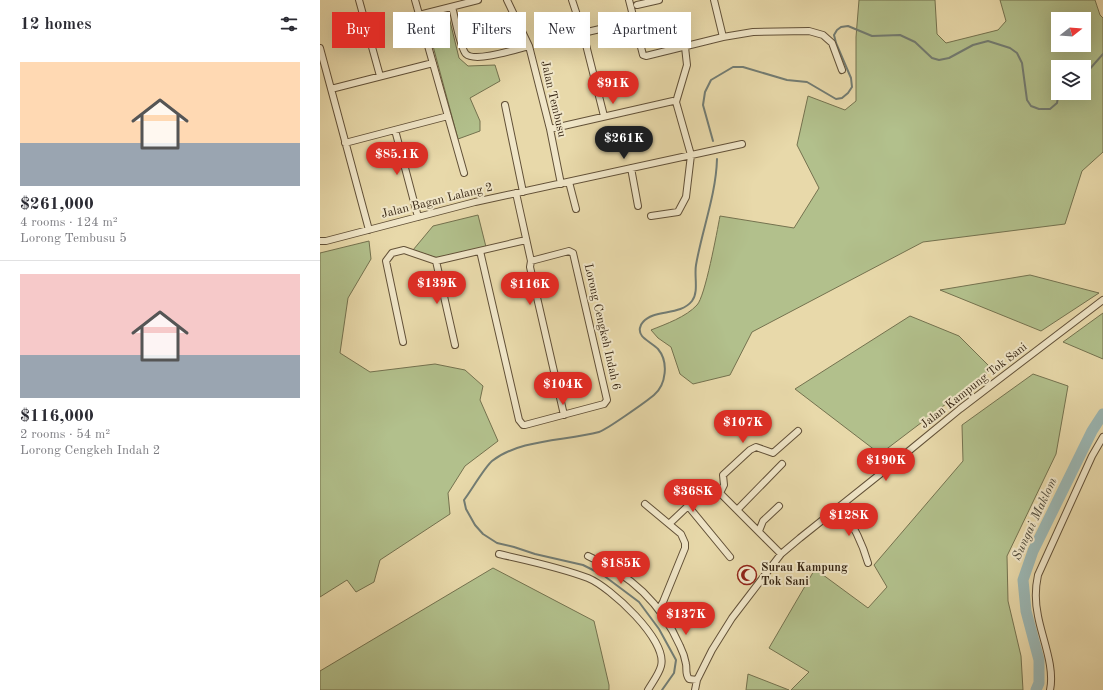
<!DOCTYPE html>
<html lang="en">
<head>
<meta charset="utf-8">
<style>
  body { margin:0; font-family:"Old Standard TT",serif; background:#f2f2f3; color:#2b2b33; height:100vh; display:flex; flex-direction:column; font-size:15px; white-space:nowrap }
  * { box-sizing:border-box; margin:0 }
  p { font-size:13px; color:#7c7c81 }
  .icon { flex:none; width:22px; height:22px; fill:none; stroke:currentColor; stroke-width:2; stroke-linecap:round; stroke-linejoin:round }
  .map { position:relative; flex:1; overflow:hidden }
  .details { display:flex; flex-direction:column; background:#fff; width:320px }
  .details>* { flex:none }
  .hud { position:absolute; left:12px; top:12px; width:380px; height:36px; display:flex; gap:8px }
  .needle { width:26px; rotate:73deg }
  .controls { position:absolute; left:731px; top:12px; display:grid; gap:8px }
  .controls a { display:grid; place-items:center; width:40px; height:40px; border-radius:0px; background:#fff; box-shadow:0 4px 16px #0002; font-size:20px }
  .price { position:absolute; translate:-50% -34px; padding:0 9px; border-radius:14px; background:#d93025; color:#fff; font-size:13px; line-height:26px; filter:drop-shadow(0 1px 2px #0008) }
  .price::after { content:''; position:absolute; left:50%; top:24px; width:12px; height:9px; margin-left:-6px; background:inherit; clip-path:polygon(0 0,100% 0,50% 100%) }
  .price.selected { background:#222; color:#fff }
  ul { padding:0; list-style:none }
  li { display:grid; align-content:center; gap:8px; height:212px; padding:0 20px }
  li+li { border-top:1px solid #e1e1e2 }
  li span { display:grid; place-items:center; height:124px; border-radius:0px; color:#555 }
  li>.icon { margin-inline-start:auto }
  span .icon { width:72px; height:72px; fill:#fffc; stroke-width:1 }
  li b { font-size:17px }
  h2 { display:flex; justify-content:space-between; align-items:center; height:48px; padding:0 20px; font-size:17px }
  .chip { padding:0 14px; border-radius:0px; background:#fff; box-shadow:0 4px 16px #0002; font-size:14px; line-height:36px }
  .chip.selected { background:#d93025; color:#fff }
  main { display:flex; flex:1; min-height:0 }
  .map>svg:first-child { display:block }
</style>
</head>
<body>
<main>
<section class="details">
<h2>12 homes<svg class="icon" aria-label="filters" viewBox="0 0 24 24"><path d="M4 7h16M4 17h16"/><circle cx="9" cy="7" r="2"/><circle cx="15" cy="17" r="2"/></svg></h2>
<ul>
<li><span style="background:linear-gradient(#ffd9b3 65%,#9aa5b1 0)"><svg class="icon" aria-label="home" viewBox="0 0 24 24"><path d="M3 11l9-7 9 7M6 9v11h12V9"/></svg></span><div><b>$261,000</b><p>4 rooms · 124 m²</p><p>Lorong Tembusu 5</p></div></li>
<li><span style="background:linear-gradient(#f6c9c9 65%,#9aa5b1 0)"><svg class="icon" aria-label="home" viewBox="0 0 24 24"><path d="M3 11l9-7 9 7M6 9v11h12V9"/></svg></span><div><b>$116,000</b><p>2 rooms · 54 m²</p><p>Lorong Cengkeh Indah 2</p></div></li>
</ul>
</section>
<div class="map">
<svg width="783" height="690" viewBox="0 0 783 690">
  <rect width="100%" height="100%" fill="#e8d9aa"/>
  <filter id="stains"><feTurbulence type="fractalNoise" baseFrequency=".005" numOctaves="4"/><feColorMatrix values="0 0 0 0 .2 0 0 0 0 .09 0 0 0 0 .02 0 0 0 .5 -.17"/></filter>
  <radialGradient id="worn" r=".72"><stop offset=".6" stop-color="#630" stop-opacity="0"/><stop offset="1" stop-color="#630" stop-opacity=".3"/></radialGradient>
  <path fill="#b2c08c" stroke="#74724f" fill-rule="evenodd" d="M 539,0 L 615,0 L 617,34 L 626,43 L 678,30 L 686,21 L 680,0 L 775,0 L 780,15 L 783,18 L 783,152 L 762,171 L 745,224 L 603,242 L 432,332 L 410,375 L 373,384 L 360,374 L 351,347 L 338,338 L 331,330 C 346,324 366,317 377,305 C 385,297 397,232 400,216 L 474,228 L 499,188 L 477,145 L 488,96 L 525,110 L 536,101 L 536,37 ZM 738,19 L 764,19 L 764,45 L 738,45 ZM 738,67 L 764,67 L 764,93 L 738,93 Z
    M 128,13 L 139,58 L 148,66 L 175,65 L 180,81 L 150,98 L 160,121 L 160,131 L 138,139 L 106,20 Z
    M 158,215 L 166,247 L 117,258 L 93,250 L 113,226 Z
    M 49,241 L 51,259 L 28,298 L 20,353 L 50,372 L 115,364 L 145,370 L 163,386 L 160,400 L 178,441 L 145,466 L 128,493 L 130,514 L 60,560 L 54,582 L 36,592 L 27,580 L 0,597 L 0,253 Z
    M 710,275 L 779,293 L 721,331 L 620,290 Z
    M 783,313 L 783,359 L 743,342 Z
    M 590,316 L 639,336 L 672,369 L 560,454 L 475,389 Z
    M 713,374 L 748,386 L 736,454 L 687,556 L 688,601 L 701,656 L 703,690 L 471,690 L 489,672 L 449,648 L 495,569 L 548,608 L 567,587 L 554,565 L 643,461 L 642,425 Z
    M 173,568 L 274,621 L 289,685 L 289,690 L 0,690 L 0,671 Z
    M 428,674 L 469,690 L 426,690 Z"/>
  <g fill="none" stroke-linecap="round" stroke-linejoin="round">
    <path stroke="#727c73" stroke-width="2" d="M 764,72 L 768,71 L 783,54
      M 393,141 L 383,105 L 385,92 L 391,80 L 413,67 L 423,67 L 467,80 L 487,82 L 516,99 L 522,98 L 528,93 L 532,87 L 531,78 L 516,43 L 514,35 L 517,30 L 521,27 L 528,26 L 552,36 L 580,35 L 595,42 L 612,58 L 619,60 L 629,58 L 653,45 L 668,41 L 690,48 L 697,53 L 702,63 L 707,100 L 711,106 L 719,109 L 730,109 L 737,103 L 738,97 L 734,88 L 734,80 L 738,78
      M 342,690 L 354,673 L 356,660 L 339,629 L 319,602 L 283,575 L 263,565 L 215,554 L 194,547 L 177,543 L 163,534 L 155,525 L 146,509 L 144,500 C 151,491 164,468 172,461 C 200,439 245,441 279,432 C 286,430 327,401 334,395 C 346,385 349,362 338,349 C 334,345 324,339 322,336 C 318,331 320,325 323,322 C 334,309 360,316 372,301 C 379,292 374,276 376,265 C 382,230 396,195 397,159"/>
    <path stroke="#9bb7b4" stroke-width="11" d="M 716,690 L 719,683 L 719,660 L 706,611 L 703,580 L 713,551 L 772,431 L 783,414"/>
    <defs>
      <path id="minor" d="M 39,0 L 60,76
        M 95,0 L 144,173
        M 187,0 L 209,46 L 230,129 L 241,184
        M 252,0 L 263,33 L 284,116
        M 309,0 L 323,55 L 326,56 L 403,37 L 433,32 L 489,31 L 503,35 L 512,43 L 522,70
        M 394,0 L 403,37
        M 317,5 L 339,0
        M 132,7 C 135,17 140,48 146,54 C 155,63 197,49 209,46
        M 99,15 L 158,0
        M 263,33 L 314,21
        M 0,48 L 49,230
        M 11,89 L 113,63
        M 185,105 L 203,192
        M 230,129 L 353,101 L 356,102
        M 75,130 L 98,217
        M 25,143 L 128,116
        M 311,168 L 318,206
        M 249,182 L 256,209
        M 196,193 L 211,261 L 210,267 L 244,415
        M 331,216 L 358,212 L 366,197 L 371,155 L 356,102 L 367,65 L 365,47
        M 0,241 L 6,241 L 155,202 L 422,144
        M 160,251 L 199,420 L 203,425 L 205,425 L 284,404 L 287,400 L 253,253 L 249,251 L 211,261
        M 116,261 L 135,345
        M 83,342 L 66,261 L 72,253 L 84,250 L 116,261 L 206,240
        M 400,493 L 404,485 L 403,475 L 430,450 L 436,447 L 453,453 L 478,431
        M 325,504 L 361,534 L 365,543 L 365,548 L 343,602 L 339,609
        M 368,506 L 410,557
        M 520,506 C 533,524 542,542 548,563
        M 417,510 L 462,464
        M 349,524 L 387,488 L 391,486 L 400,493 L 461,554
        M 439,531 L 443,521 L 459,506
        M 179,554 C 209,561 239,567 268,578 C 290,587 348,640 341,666 C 339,674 332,683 328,690
        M 268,556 C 311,575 341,603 360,646 C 363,652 365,658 366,664 C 367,669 365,674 369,679 L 377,680
        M 375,690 L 377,680 L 392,650 L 412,618 L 461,554 L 480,538 L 579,459 L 640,409 L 783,300
        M 730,690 C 735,667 722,638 718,616 C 715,602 715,589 718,575 L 772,456 L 783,437"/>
    </defs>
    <use href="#minor" stroke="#625138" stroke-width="8"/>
    <use href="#minor" stroke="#f0e6c8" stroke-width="6"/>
  </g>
  <defs>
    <symbol id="mosque-ring" viewBox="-11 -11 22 22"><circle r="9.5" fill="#f0e6c8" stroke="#8f2418" stroke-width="1.5"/><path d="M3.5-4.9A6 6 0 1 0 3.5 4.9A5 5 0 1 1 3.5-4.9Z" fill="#8f2418"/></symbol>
  </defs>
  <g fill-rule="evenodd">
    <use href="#mosque-ring" x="416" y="564" width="22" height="22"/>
  </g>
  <g text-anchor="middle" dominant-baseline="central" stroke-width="4" stroke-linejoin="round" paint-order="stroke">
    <g font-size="12" fill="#352412" stroke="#f0e6c8">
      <text transform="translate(233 99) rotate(77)">Jalan Tembusu</text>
      <text transform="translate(117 201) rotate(-14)">Jalan Bagan Lalang 2</text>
      <text transform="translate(282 327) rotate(77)">Lorong Cengkeh Indah 6</text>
      <text transform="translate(654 386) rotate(-38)">Jalan Kampung Tok Sani</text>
    </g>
    <g font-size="12" font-weight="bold" fill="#352412" stroke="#f0e6c8" text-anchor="start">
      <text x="441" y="568">Surau Kampung<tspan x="441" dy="14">Tok Sani</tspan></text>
    </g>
    <g font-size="13" font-style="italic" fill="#4e493a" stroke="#f0e6c8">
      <text transform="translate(715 519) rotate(-65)">Sungai Maklom</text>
    </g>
  </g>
  <rect width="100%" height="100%" filter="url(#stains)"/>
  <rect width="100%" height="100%" fill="url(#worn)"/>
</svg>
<div class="controls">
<a><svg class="needle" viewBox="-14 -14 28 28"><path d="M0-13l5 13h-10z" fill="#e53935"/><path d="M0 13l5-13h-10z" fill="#7c7c81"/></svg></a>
<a><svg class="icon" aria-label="layers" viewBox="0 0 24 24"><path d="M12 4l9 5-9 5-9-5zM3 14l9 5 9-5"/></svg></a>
</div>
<b class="price" style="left:293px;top:105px">$91K</b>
<b class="price selected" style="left:304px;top:160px">$261K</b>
<b class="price" style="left:77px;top:176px">$85.1K</b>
<b class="price" style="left:117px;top:305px">$139K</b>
<b class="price" style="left:210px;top:306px">$116K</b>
<b class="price" style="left:243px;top:406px">$104K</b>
<b class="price" style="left:423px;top:444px">$107K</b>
<b class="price" style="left:566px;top:482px">$190K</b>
<b class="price" style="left:373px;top:513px">$368K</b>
<b class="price" style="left:529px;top:537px">$128K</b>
<b class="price" style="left:301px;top:585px">$185K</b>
<b class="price" style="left:366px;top:636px">$137K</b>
<div class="hud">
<a class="chip selected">Buy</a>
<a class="chip">Rent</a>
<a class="chip">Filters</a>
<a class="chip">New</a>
<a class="chip">Apartment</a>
</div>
</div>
</main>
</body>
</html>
